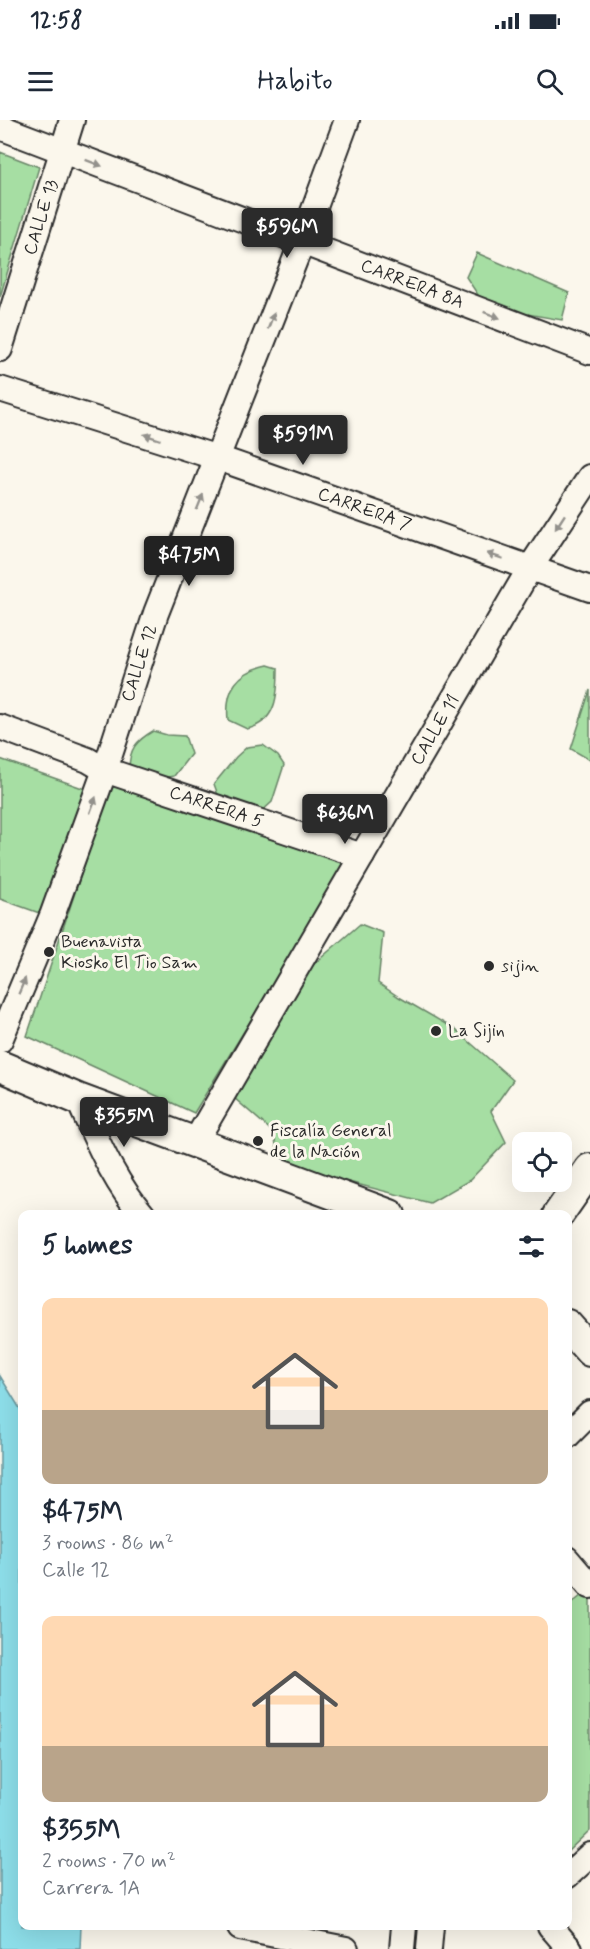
<!DOCTYPE html>
<html lang="en">
<head>
<meta charset="utf-8">
<style>
  body { margin:0; font-family:Mynerve,sans-serif; background:#f6f6f7; color:#1f2937; height:100vh; display:flex; flex-direction:column; font-size:22px; white-space:nowrap }
  * { box-sizing:border-box; margin:0 }
  p { font-size:20px; color:#747a83 }
  .icon { flex:none; width:33px; height:33px; fill:none; stroke:currentColor; stroke-width:2; stroke-linecap:round; stroke-linejoin:round }
  .map { position:relative; flex:1; overflow:hidden }
  .side { position:absolute; left:18px; top:1090px; width:554px; height:720px; display:flex; flex-direction:column; background:#fff; border-radius:12px; box-shadow:0 6px 24px #0002 }
  .side>* { flex:none }
  .fabs { position:absolute; left:512px; top:1012px; display:grid; gap:12px }
  .fabs a { display:grid; place-items:center; width:60px; height:60px; border-radius:12px; background:#fff; box-shadow:0 6px 24px #0002; font-size:30px }
  .price { position:absolute; translate:-50% -51px; padding:0 14px; border-radius:6px; background:#2b2b2b; color:#fff; font-size:20px; line-height:39px; filter:drop-shadow(0 2px 3px #0008) }
  .price::after { content:''; position:absolute; left:50%; top:36px; width:18px; height:14px; margin-left:-9px; background:inherit; clip-path:polygon(0 0,100% 0,50% 100%) }
  .price.current { background:#222; color:#fff }
  ul { padding:0; list-style:none }
  li { display:grid; align-content:center; gap:12px; height:318px; padding:0 24px }
  li span { display:grid; place-items:center; height:186px; border-radius:12px; color:#555 }
  li>.icon { margin-inline-start:auto }
  span .icon { width:108px; height:108px; fill:#fffc; stroke-width:1 }
  li b { font-size:26px }
  h2 { display:flex; justify-content:space-between; align-items:center; height:72px; padding:0 24px; font-size:26px }
  .status { display:flex; justify-content:space-between; align-items:center; height:42px; padding:0 30px; background:#fff; direction:ltr }
  .status svg { height:16px; fill:currentColor }
  header { display:flex; justify-content:space-between; align-items:center; height:78px; padding:0 24px; background:#fff; font-size:27px; font-weight:600 }
  .map>svg:first-child { display:block }
</style>
</head>
<body>
<div class="status"><b>12:58</b><svg viewBox="0 0 49 12"><path d="M0 12V9h3v3zM5 12V6h3v6zM10 12V3h3v9zM15 12V0h3v12zM26 1h20v11H26zM47 4h2v5h-2z"/></svg></div>
<header><svg class="icon" aria-label="menu" viewBox="0 0 24 24"><path d="M4 6h16M4 12h16M4 18h16"/></svg>Habito<svg class="icon" aria-label="search" viewBox="0 0 24 24"><circle cx="10" cy="10" r="6"/><path d="M15 15l6 6"/></svg></header>
<div class="map">
<svg width="590" height="1829" viewBox="0 0 590 1829">
  <rect width="100%" height="100%" fill="#fbf7ec"/>
  <filter id="ink" filterUnits="userSpaceOnUse"><feTurbulence type="fractalNoise" baseFrequency=".0167" numOctaves="2"/><feDisplacementMap in="SourceGraphic" scale="12" xChannelSelector="R" yChannelSelector="G"/><feConvolveMatrix kernelMatrix="1 2 1 2 8 2 1 2 1" color-interpolation-filters="sRGB"/></filter>
  <g filter="url(#ink)">
    <path fill="#a6dea3" stroke="#688467" stroke-width="1.5" d="M 0,32 L 39,47 L 0,177 Z
      M 477,133 L 569,173 L 562,200 L 486,187 L 466,157 Z
      M 268,545 L 278,548 C 278,574 277,602 247,609 L 228,600 C 225,569 237,552 268,545 Z
      M 590,570 L 590,640 L 571,629 Z
      M 153,611 L 167,615 L 185,616 L 191,634 L 174,656 L 162,658 L 129,650 C 129,629 136,621 153,611 Z
      M 263,625 L 278,636 L 284,645 L 272,682 L 260,693 L 219,678 L 214,664 L 236,637 L 247,627 Z
      M 0,639 L 88,670 L 45,795 L 0,779 Z
      M 113,659 L 348,741 L 194,993 L 27,916 Z
      M 360,804 L 383,813 L 378,863 L 399,877 L 456,910 L 513,960 L 491,991 L 506,1022 L 470,1060 L 430,1083 L 279,1044 L 274,1013 L 233,977 L 298,858 Z
      M 586,1472 L 590,1477 L 590,1710 L 567,1732 L 567,1487 Z"/>
    <path fill="#8ddee9" stroke="#66969d" stroke-width="1.5" d="M 0,1256 L 22,1292 L 22,1806 L 81,1806 L 80,1829 L 0,1829 Z"/>
    <g fill="none" stroke-linecap="round" stroke-linejoin="round">
      <defs>
        <g id="minor">
          <path id="s1" d="M 0,7 L 590,232"/>
          <path id="s2" d="M 0,229 L 72,0"/>
          <path id="s3" d="M 0,269 L 218,338 L 590,469"/>
          <path id="s4" d="M 0,607 L 88,640 L 105,650 L 362,736"/>
          <path id="s5" d="M 0,920 L 52,796 L 105,650 L 156,493 L 302,122 L 347,0"/>
          <path d="M 78,979 C 97,1020 113,1061 143,1095"/>
          <path id="s6" d="M 195,1022 L 530,448 L 590,357"/>
          <path d="M 567,1316 L 590,1293"/>
          <path d="M 567,1439 L 590,1466"/>
          <path d="M 567,1756 L 590,1735"/>
          <path d="M 239,1806 L 240,1808 L 346,1829"/>
          <path d="M 550,1806 L 570,1829"/>
          <path d="M 402,1829 L 404,1806"/>
          <path d="M 429,1829 L 431,1806"/>
        </g>
        <path id="tertiary" d="M 0,946 L 78,979 L 390,1095
          M 558,1095 L 590,1049
          M 567,1205 L 590,1231"/>
      </defs>
      <use href="#minor" stroke="#2b2b2b" stroke-width="28"/>
      <use href="#tertiary" stroke="#2b2b2b" stroke-width="34"/>
      <use href="#minor" stroke="#fbf7ec" stroke-width="24"/>
      <use href="#tertiary" stroke="#fbf7ec" stroke-width="30"/>
    </g>
    <defs><path id="oneway-solid" d="M-6-.8H1V-3.2L6.5 0L1 3.2V.8H-6Z" transform="scale(1.5)"/></defs>
    <g fill="#93918c">
      <use href="#oneway-solid" transform="translate(94 43) rotate(21)"/>
      <use href="#oneway-solid" transform="translate(492 195) rotate(21)"/>
      <use href="#oneway-solid" transform="translate(271 201) rotate(-69)"/>
      <use href="#oneway-solid" transform="translate(152 317) rotate(-162)"/>
      <use href="#oneway-solid" transform="translate(200 382) rotate(-68)"/>
      <use href="#oneway-solid" transform="translate(560 402) rotate(123)"/>
      <use href="#oneway-solid" transform="translate(495 436) rotate(-161)"/>
      <use href="#oneway-solid" transform="translate(93 685) rotate(-70)"/>
      <use href="#oneway-solid" transform="translate(22 866) rotate(-67)"/>
    </g>
  </g>
  <g fill="#2b2b2b" stroke="#fbf7ec" stroke-width="2">
    <circle cx="49" cy="832" r="6"/>
    <circle cx="489" cy="846" r="6"/>
    <circle cx="436" cy="911" r="6"/>
    <circle cx="258" cy="1021" r="6"/>
  </g>
  <g text-anchor="middle" dominant-baseline="central" stroke-width="6" stroke-linejoin="round" paint-order="stroke">
    <g font-size="18" fill="#2b2b2b" stroke="#fbf7ec">
      <text stroke="none"><textPath href="#s2" startOffset="138">CALLE 13</textPath></text>
      <text stroke="none"><textPath href="#s1" startOffset="441">CARRERA 8A</textPath></text>
      <text stroke="none"><textPath href="#s3" startOffset="384">CARRERA 7</textPath></text>
      <text stroke="none"><textPath href="#s5" startOffset="402">CALLE 12</textPath></text>
      <text stroke="none"><textPath href="#s6" startOffset="477">CALLE 11</textPath></text>
      <text stroke="none"><textPath href="#s4" startOffset="231">CARRERA 5</textPath></text>
    </g>
    <g font-size="18" fill="#2b2b2b" stroke="#fbf7ec" text-anchor="start">
      <text x="61" y="822">Buenavista<tspan x="61" dy="21">Kiosko El Tio Sam</tspan></text>
      <text x="501" y="846">sijin</text>
      <text x="448" y="911">La Sijin</text>
      <text x="270" y="1011">Fiscalía General<tspan x="270" dy="21">de la Nación</tspan></text>
    </g>
  </g>
</svg>
<div class="fabs">
<a><svg class="icon" aria-label="locate" viewBox="0 0 24 24"><circle cx="12" cy="12" r="6"/><path d="M12 2v4M12 18v4M2 12h4M18 12h4"/></svg></a>
</div>
<b class="price" style="left:287px;top:139px">$596M</b>
<b class="price" style="left:303px;top:346px">$591M</b>
<b class="price current" style="left:189px;top:467px">$475M</b>
<b class="price" style="left:345px;top:725px">$636M</b>
<b class="price" style="left:124px;top:1028px">$355M</b>
<section class="side">
<h2>5 homes<svg class="icon" aria-label="filters" viewBox="0 0 24 24"><path d="M4 7h16M4 17h16"/><circle cx="9" cy="7" r="2"/><circle cx="15" cy="17" r="2"/></svg></h2>
<ul>
<li><span style="background:linear-gradient(#ffd9b3 60%,#b9a48a 0)"><svg class="icon" aria-label="home" viewBox="0 0 24 24"><path d="M3 11l9-7 9 7M6 9v11h12V9"/></svg></span><div><b>$475M</b><p>3 rooms · 86 m²</p><p>Calle 12</p></div></li>
<li><span style="background:linear-gradient(#ffd9b3 70%,#b9a48a 0)"><svg class="icon" aria-label="home" viewBox="0 0 24 24"><path d="M3 11l9-7 9 7M6 9v11h12V9"/></svg></span><div><b>$355M</b><p>2 rooms · 70 m²</p><p>Carrera 1A</p></div></li>
</ul>
</section>
</div>
</body>
</html>
